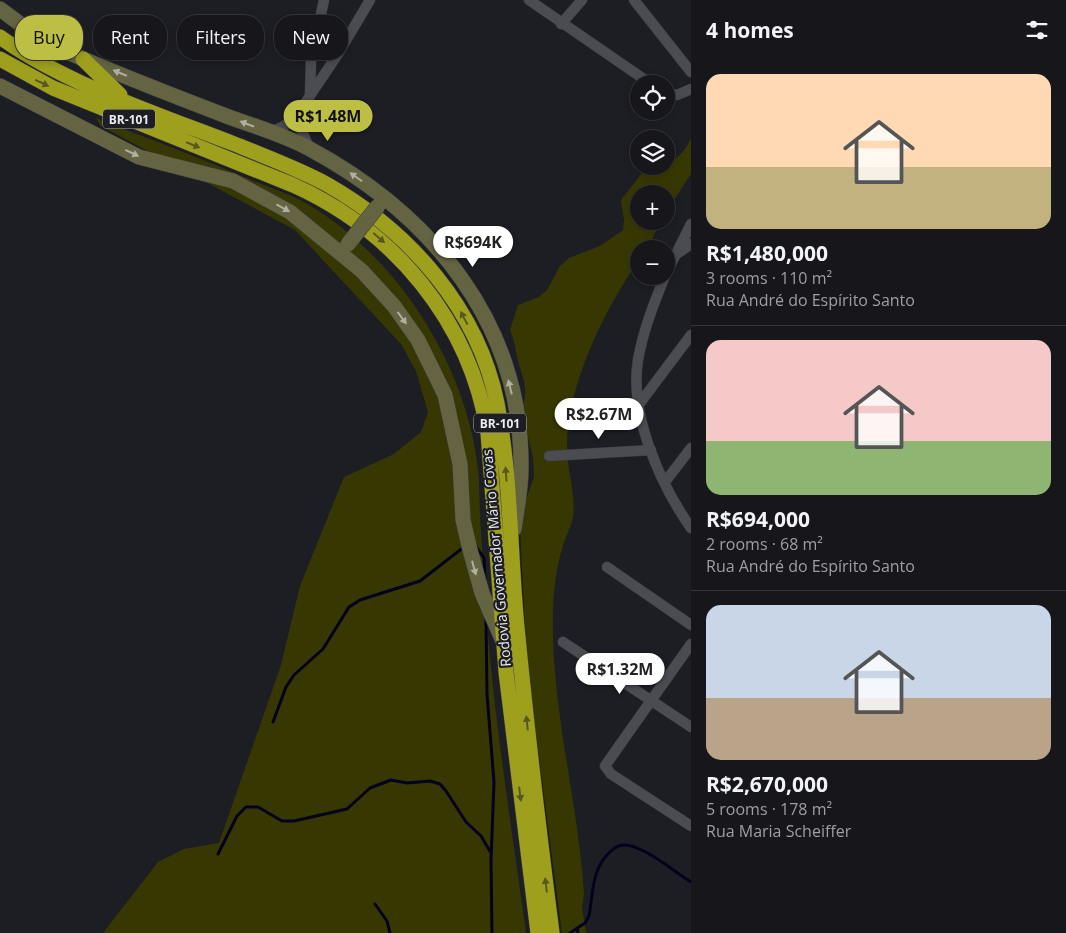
<!DOCTYPE html>
<html lang="en">
<head>
<meta charset="utf-8">
<style>
  body { margin:0; font-family:"Open Sans",sans-serif; background:#232328; color:#f1f3f6; height:100vh; display:flex; flex-direction:column; font-size:19px; white-space:nowrap }
  * { box-sizing:border-box; margin:0 }
  p { font-size:16px; color:#9e9fa3 }
  .icon { flex:none; width:28px; height:28px; fill:none; stroke:currentColor; stroke-width:2; stroke-linecap:round; stroke-linejoin:round }
  .map { position:relative; flex:1; overflow:hidden }
  .details { display:flex; flex-direction:column; background:#16161b; width:375px }
  .details>* { flex:none }
  .guide { position:absolute; left:15px; top:15px; width:475px; height:45px; display:flex; gap:10px }
  .buttons { position:absolute; left:630px; top:75px; display:grid; gap:10px }
  .buttons a { display:grid; place-items:center; width:45px; height:45px; border-radius:50%; background:#16161b; box-shadow:0 2px 8px #0003,0 0 0 1px #35353a; font-size:25px }
  .price { position:absolute; translate:-50% -42px; padding:0 11px; border-radius:18px; background:#fff; color:#222; font-size:16px; line-height:32px; filter:drop-shadow(0 1px 2px #0008) }
  .price::after { content:''; position:absolute; left:50%; top:30px; width:15px; height:11px; margin-left:-8px; background:inherit; clip-path:polygon(0 0,100% 0,50% 100%) }
  .price.current { background:#bcbf44; color:#111 }
  ul { padding:0; list-style:none }
  li { display:grid; align-content:center; gap:10px; height:265px; padding:0 15px }
  li+li { border-top:1px solid #35353a }
  li span { display:grid; place-items:center; height:155px; border-radius:15px; color:#555 }
  li>.icon { margin-inline-start:auto }
  span .icon { width:90px; height:90px; fill:#fffc; stroke-width:1 }
  li b { font-size:21px }
  h2 { display:flex; justify-content:space-between; align-items:center; height:60px; padding:0 15px; font-size:21px }
  .pill { padding:0 18px; border-radius:20px; background:#16161b; box-shadow:0 2px 8px #0003,0 0 0 1px #35353a; font-size:18px; line-height:45px }
  .pill.current { background:#bcbf44; color:#111 }
  main { display:flex; flex:1; min-height:0 }
  .map>svg:first-child { display:block }
</style>
</head>
<body>
<main>
<div class="map">
<svg width="691" height="933" viewBox="0 0 691 933">
  <rect width="100%" height="100%" fill="#1d1e24"/>
  <path fill="#373801" d="M 96,118 C 147,138 198,157 249,179 C 270,188 294,195 314,208 C 401,262 467,368 478,469 C 480,490 479,510 481,531 C 483,570 486,609 489,648 C 498,744 513,838 526,933 L 103,933 L 158,862 L 184,849 L 219,843 L 281,665 L 300,586 L 344,477 L 394,454 L 421,432 L 428,412 L 416,371 L 401,344 L 295,230 L 101,126 Z
    M 691,139 L 691,174 L 666,212 L 666,194 L 639,194 L 639,221 L 661,221 L 647,249 L 639,249 L 639,260 C 604,310 566,387 567,449 C 567,471 576,492 573,517 C 571,527 565,538 562,549 C 556,569 554,588 553,608 C 550,705 578,799 584,894 L 582,907 L 586,933 L 562,933 L 527,665 L 520,528 L 523,508 L 534,477 L 533,457 L 521,409 C 531,389 521,376 517,356 C 515,346 514,339 510,330 L 518,305 L 539,297 L 547,290 L 560,266 L 569,258 L 600,246 L 623,230 L 624,220 L 621,200 L 646,168 L 666,166 L 666,163 C 679,159 685,150 691,139 Z"/>
  <g fill="none" stroke-linecap="round" stroke-linejoin="round">
    <path stroke="#06001f" stroke-width="3" d="M 475,545 L 484,558 L 485,580
      M 486,619 L 487,694 L 494,782 L 491,860 L 492,933
      M 273,722 L 286,687 L 294,675 L 323,649 L 349,607 L 360,600 L 420,581 L 464,547
      M 218,854 L 237,816 L 246,807 L 258,807 L 282,821 L 294,821 L 347,809 L 370,788 L 391,780 L 407,783 L 430,781 L 440,784 L 446,791 L 466,822 L 481,836 L 491,853
      M 375,904 L 387,921 L 390,933
      M 577,928 L 578,933
      M 570,933 L 585,923 L 589,916 C 592,901 592,880 599,867 C 603,858 614,845 624,845 C 643,845 675,872 691,882"/>
    <defs>
      <path id="street" d="M 529,0 L 651,84
        M 634,0 L 691,72
        M 561,24 L 582,0
        M 666,93 L 677,95 L 691,89
        M 271,132 L 284,126 L 297,115 L 338,54 L 370,0
        M 309,148 L 302,131 L 302,123 L 310,95 L 311,60 L 324,0
        M 675,255 L 691,244
        M 666,274 L 691,224
        M 665,276 C 654,303 643,331 638,360 C 629,414 660,484 691,528
        M 640,403 L 691,335
        M 549,456 L 651,450
        M 665,482 L 691,448
        M 607,567 L 691,625
        M 563,642 L 691,727
        M 691,644 L 605,766 L 611,774 L 691,826"/>
      <path id="secondary" d="M 0,9 L 27,29 L 65,51 C 119,75 174,96 229,117 C 256,127 285,135 310,149 C 432,215 523,324 521,469 C 521,489 517,509 514,529
        M 0,86 L 139,157 L 233,181 L 290,212 L 362,271 L 394,306 L 418,340 L 445,395 L 460,464 L 463,520 L 470,550 L 482,593 L 503,641"/>
      <path id="highway" d="M 0,37 C 69,86 163,116 242,147 C 271,159 301,170 328,185 C 410,232 478,309 497,403 C 511,477 510,553 517,627 C 527,729 539,831 552,933
        M 0,59 L 53,88 L 293,185 C 395,231 470,321 488,433 L 506,672 L 538,933
        M 83,59 L 120,95"/>
    </defs>
    <use href="#street" stroke="#3a3a3f" stroke-width="11"/>
    <use href="#secondary" stroke="#3a3a3f" stroke-width="16"/>
    <use href="#highway" stroke="#3a3a3f" stroke-width="16"/>
    <use href="#street" stroke="#4b4b52" stroke-width="10"/>
    <use href="#secondary" stroke="#646442" stroke-width="15"/>
    <use href="#highway" stroke="#9d9f1d" stroke-width="15"/>
    <defs>
      <path id="secondary-bridge" d="M 348,244 L 378,206"/>
    </defs>
    <use href="#secondary-bridge" stroke="#3a3a3f" stroke-width="16" stroke-linecap="butt"/>
    <use href="#secondary-bridge" stroke="#646442" stroke-width="15"/>
  </g>
  <defs><path id="oneway-solid" d="M-6-.8H1V-3.2L6.5 0L1 3.2V.8H-6Z" transform="scale(1.25)"/></defs>
  <g fill="#afafa2">
    <use href="#oneway-solid" transform="translate(120 73) rotate(-157)"/>
    <use href="#oneway-solid" transform="translate(247 124) rotate(-159)"/>
    <use href="#oneway-solid" transform="translate(132 153) rotate(25)"/>
    <use href="#oneway-solid" transform="translate(356 177) rotate(-145)"/>
    <use href="#oneway-solid" transform="translate(283 208) rotate(29)"/>
    <use href="#oneway-solid" transform="translate(402 318) rotate(54)"/>
    <use href="#oneway-solid" transform="translate(510 387) rotate(-104)"/>
    <use href="#oneway-solid" transform="translate(474 568) rotate(75)"/>
  </g>
  <g fill="#575821">
    <use href="#oneway-solid" transform="translate(42 83) rotate(25)"/>
    <use href="#oneway-solid" transform="translate(193 145) rotate(22)"/>
    <use href="#oneway-solid" transform="translate(379 238) rotate(41)"/>
    <use href="#oneway-solid" transform="translate(464 318) rotate(-118)"/>
    <use href="#oneway-solid" transform="translate(506 474) rotate(-94)"/>
    <use href="#oneway-solid" transform="translate(527 723) rotate(-96)"/>
    <use href="#oneway-solid" transform="translate(520 794) rotate(83)"/>
    <use href="#oneway-solid" transform="translate(546 885) rotate(-97)"/>
  </g>
  <g text-anchor="middle" dominant-baseline="central" stroke-width="4.5" stroke-linejoin="round" paint-order="stroke">
    <g fill="#1d1e24" stroke="#aeaeb3" stroke-width="1">
      <rect x="103" y="109.5" width="52" height="19" rx="4"/>
      <rect x="474" y="413.5" width="52" height="19" rx="4"/>
    </g>
    <g font-size="12" font-weight="bold" fill="#ececf0">
      <text x="129" y="119">BR-101</text>
      <text x="500" y="423">BR-101</text>
    </g>
    <g font-size="14" fill="#ececf0" stroke="#1d1e24">
      <text transform="translate(496 558) rotate(-95)">Rodovia Governador Mário Covas</text>
    </g>
  </g>
</svg>
<div class="buttons">
<a><svg class="icon" aria-label="locate" viewBox="0 0 24 24"><circle cx="12" cy="12" r="6"/><path d="M12 2v4M12 18v4M2 12h4M18 12h4"/></svg></a>
<a><svg class="icon" aria-label="layers" viewBox="0 0 24 24"><path d="M12 4l9 5-9 5-9-5zM3 14l9 5 9-5"/></svg></a>
<a>+</a>
<a>−</a>
</div>
<b class="price current" style="left:328px;top:142px">R$1.48M</b>
<b class="price" style="left:473px;top:268px">R$694K</b>
<b class="price" style="left:599px;top:440px">R$2.67M</b>
<b class="price" style="left:620px;top:695px">R$1.32M</b>
<div class="guide">
<a class="pill current">Buy</a>
<a class="pill">Rent</a>
<a class="pill">Filters</a>
<a class="pill">New</a>
</div>
</div>
<section class="details">
<h2>4 homes<svg class="icon" aria-label="filters" viewBox="0 0 24 24"><path d="M4 7h16M4 17h16"/><circle cx="9" cy="7" r="2"/><circle cx="15" cy="17" r="2"/></svg></h2>
<ul>
<li><span style="background:linear-gradient(#ffd9b3 60%,#c2b280 0)"><svg class="icon" aria-label="home" viewBox="0 0 24 24"><path d="M3 11l9-7 9 7M6 9v11h12V9"/></svg></span><div><b>R$1,480,000</b><p>3 rooms · 110 m²</p><p>Rua André do Espírito Santo</p></div></li>
<li><span style="background:linear-gradient(#f6c9c9 65%,#8fb573 0)"><svg class="icon" aria-label="home" viewBox="0 0 24 24"><path d="M3 11l9-7 9 7M6 9v11h12V9"/></svg></span><div><b>R$694,000</b><p>2 rooms · 68 m²</p><p>Rua André do Espírito Santo</p></div></li>
<li><span style="background:linear-gradient(#c9d6e8 60%,#b9a48a 0)"><svg class="icon" aria-label="home" viewBox="0 0 24 24"><path d="M3 11l9-7 9 7M6 9v11h12V9"/></svg></span><div><b>R$2,670,000</b><p>5 rooms · 178 m²</p><p>Rua Maria Scheiffer</p></div></li>
</ul>
</section>
</main>
</body>
</html>
